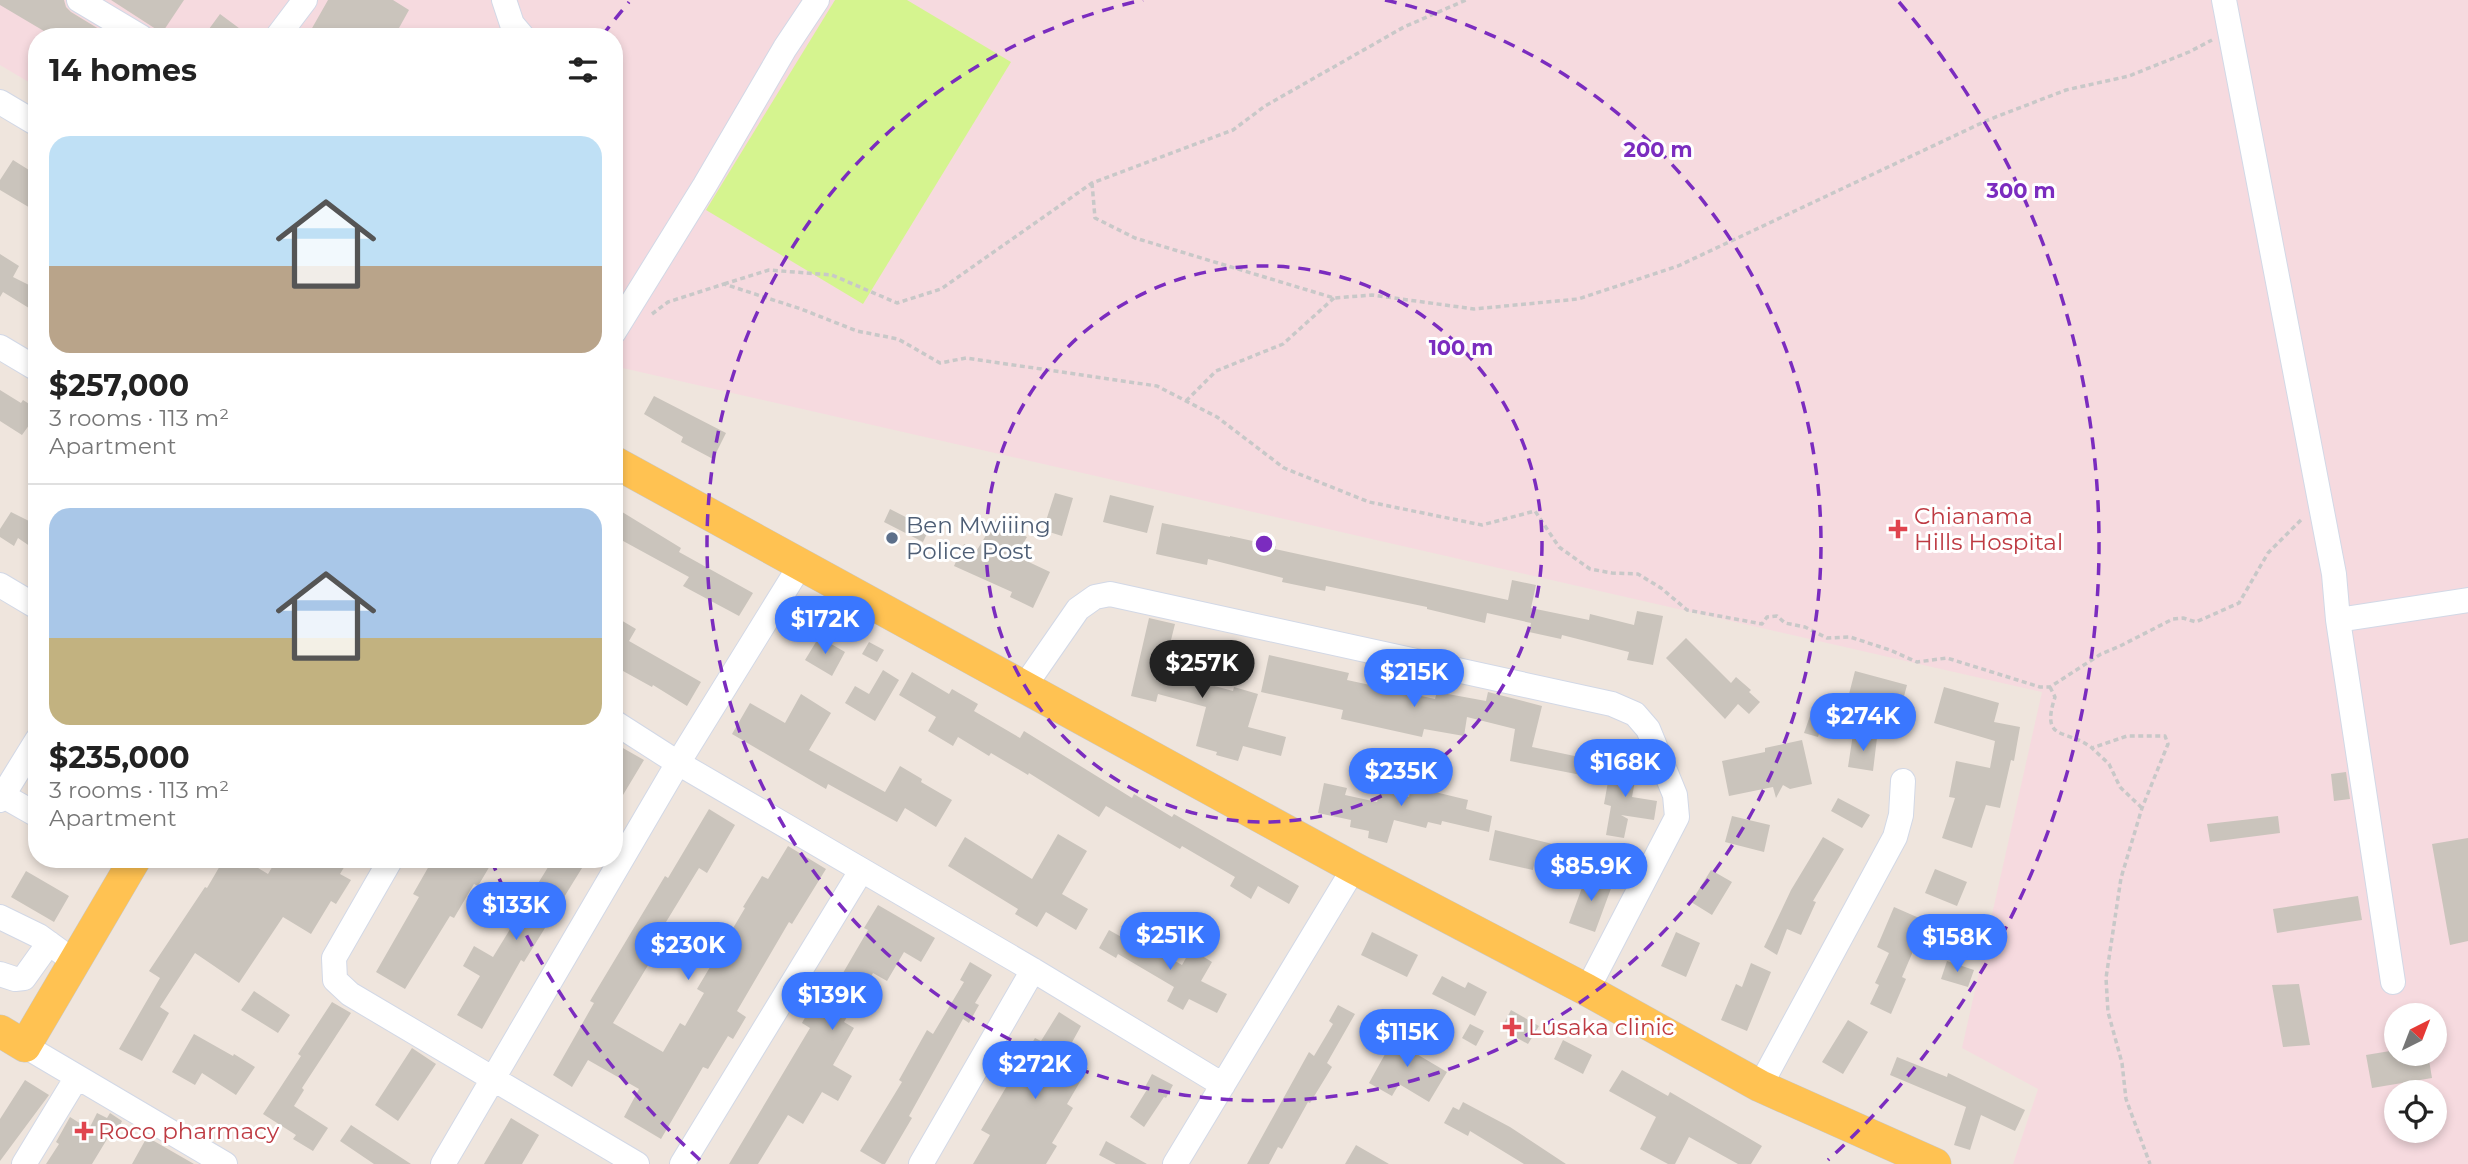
<!DOCTYPE html>
<html lang="en">
<head>
<meta charset="utf-8">
<style>
  body { margin:0; font-family:Montserrat,sans-serif; background:#f6f6f6; color:#222; height:100vh; display:flex; flex-direction:column; font-size:26px; white-space:nowrap }
  * { box-sizing:border-box; margin:0 }
  p { font-size:23px; color:#767676 }
  .icon { flex:none; width:38px; height:38px; fill:none; stroke:currentColor; stroke-width:2; stroke-linecap:round; stroke-linejoin:round }
  .map { position:relative; flex:1; overflow:hidden }
  .drawer { position:absolute; left:28px; top:28px; width:595px; height:840px; display:flex; flex-direction:column; background:#fff; border-radius:28px; box-shadow:0 4px 10px #0003 }
  .drawer>* { flex:none }
  .needle { width:46px; rotate:42deg }
  .controls { position:absolute; left:2384px; top:1003px; display:grid; gap:14px }
  .controls a { display:grid; place-items:center; width:63px; height:63px; border-radius:50%; background:#fff; box-shadow:0 4px 10px #0003; font-size:35px }
  .price { position:absolute; translate:-50% -60px; padding:0 16px; border-radius:24px; background:#3a77ff; color:#fff; font-size:23px; line-height:46px; filter:drop-shadow(0 2px 4px #0008) }
  .price::after { content:''; position:absolute; left:50%; top:42px; width:21px; height:16px; margin-left:-10px; background:inherit; clip-path:polygon(0 0,100% 0,50% 100%) }
  .price.current { background:#222; color:#fff }
  ul { padding:0; list-style:none }
  li { display:grid; align-content:center; gap:14px; height:371px; padding:0 21px }
  li+li { border-top:2px solid #e0e0e0 }
  li span { display:grid; place-items:center; height:217px; border-radius:21px; color:#555 }
  li>.icon { margin-inline-start:auto }
  span .icon { width:126px; height:126px; fill:#fffc; stroke-width:1 }
  li b { font-size:30px }
  h2 { display:flex; justify-content:space-between; align-items:center; height:84px; padding:0 21px; font-size:30px }
  .map>svg:first-child { display:block }
</style>
</head>
<body>
<div class="map">
<svg width="2468" height="1164" viewBox="0 0 2468 1164">
  <rect width="100%" height="100%" fill="#efe5dd"/>
  <path fill="#f6dadf" fill-rule="evenodd" d="M 0,0 L 2468,0 L 2468,1164 L 2013,1164 L 2038,1089 L 1962,1048 L 2042,692 L 614,366 L 614,37 L 37,37 L 37,87 L 0,65 ZM 2396,1015 L 2434,1015 L 2434,1054 L 2396,1054 ZM 2396,1092 L 2434,1092 L 2434,1130 L 2396,1130 Z"/>
  <path fill="#d5f48f" d="M 835,0 L 907,0 L 1011,62 L 863,304 L 706,210 Z"/>
  <path fill="#cac4bc" d="M 0,0 L 64,0 L 66,7 L 71,12 L 112,37 L 54,37 L 0,5 Z
    M 111,0 L 184,0 L 162,33 Z
    M 328,0 L 393,0 L 409,10 L 394,37 L 307,37 Z
    M 220,14 L 251,37 L 219,37 L 209,29 Z
    M 13,160 L 37,175 L 37,212 L 0,190 L 0,180 Z
    M 0,254 L 19,266 L 13,277 L 37,289 L 37,313 L 3,292 L 0,297 Z
    M 0,390 L 21,403 L 23,400 L 37,409 L 37,414 L 22,435 L 0,421 Z
    M 654,396 L 726,433 L 713,459 L 681,442 L 683,437 L 644,414 Z
    M 1055,493 L 1073,498 L 1062,536 L 1043,530 Z
    M 1110,495 L 1154,506 L 1147,533 L 1103,522 Z
    M 614,507 L 681,548 L 679,552 L 753,593 L 739,616 L 683,586 L 689,577 L 614,536 Z
    M 890,509 L 929,529 L 923,542 L 884,522 Z
    M 11,512 L 37,525 L 37,551 L 18,538 L 14,546 L 0,537 L 0,529 Z
    M 996,519 L 1027,537 L 1016,556 L 1050,572 L 1033,608 L 1010,597 L 1012,592 L 954,566 L 964,544 L 977,550 Z
    M 1162,523 L 1230,537 L 1230,536 L 1276,546 L 1275,549 L 1508,600 L 1512,580 L 1536,585 L 1531,608 L 1589,620 L 1590,614 L 1634,625 L 1637,611 L 1663,616 L 1653,665 L 1627,660 L 1629,652 L 1562,635 L 1561,639 L 1529,632 L 1531,623 L 1487,613 L 1485,623 L 1427,609 L 1427,607 L 1326,586 L 1325,591 L 1282,582 L 1283,578 L 1208,559 L 1207,565 L 1156,554 Z
    M 614,616 L 636,629 L 629,641 L 701,682 L 687,706 L 653,685 L 652,687 L 614,666 Z
    M 1149,618 L 1175,624 L 1163,672 L 1233,691 L 1234,687 L 1258,694 L 1248,727 L 1286,737 L 1281,756 L 1243,746 L 1238,761 L 1216,755 L 1217,752 L 1196,746 L 1206,707 L 1158,694 L 1156,702 L 1131,696 Z
    M 819,637 L 845,652 L 832,676 L 805,660 Z
    M 1686,638 L 1731,683 L 1736,677 L 1751,690 L 1749,692 L 1760,702 L 1749,714 L 1738,704 L 1725,719 L 1666,658 Z
    M 869,642 L 884,650 L 877,662 L 862,654 Z
    M 1269,655 L 1349,673 L 1347,680 L 1435,699 L 1437,692 L 1486,701 L 1488,692 L 1542,706 L 1532,747 L 1584,758 L 1581,775 L 1510,761 L 1515,729 L 1467,717 L 1464,736 L 1424,729 L 1422,737 L 1341,719 L 1343,710 L 1261,692 Z
    M 883,670 L 899,680 L 875,721 L 845,703 L 855,686 L 869,694 Z
    M 1855,671 L 1907,685 L 1901,708 L 1849,694 Z
    M 912,672 L 949,694 L 952,689 L 978,704 L 974,711 L 1020,738 L 1024,731 L 1132,798 L 1134,794 L 1172,817 L 1174,814 L 1299,886 L 1289,904 L 1258,886 L 1251,899 L 1230,886 L 1235,877 L 1182,846 L 1180,849 L 1106,806 L 1099,817 L 1029,773 L 1028,775 L 991,753 L 989,756 L 958,737 L 953,746 L 928,731 L 936,717 L 899,695 Z
    M 1944,687 L 1999,703 L 1994,722 L 2020,727 L 2014,761 L 2011,760 L 2000,808 L 1986,805 L 1972,848 L 1942,838 L 1955,798 L 1949,797 L 1956,761 L 1990,768 L 1995,741 L 1934,723 Z
    M 801,694 L 831,713 L 809,750 L 885,792 L 900,766 L 922,779 L 921,782 L 952,800 L 936,827 L 905,808 L 897,822 L 828,784 L 826,789 L 732,734 L 750,703 L 785,723 Z
    M 1810,716 L 1823,721 L 1818,737 L 1804,733 Z
    M 1853,734 L 1877,738 L 1873,771 L 1848,767 Z
    M 1802,740 L 1812,784 L 1790,789 L 1783,785 L 1776,798 L 1773,787 L 1729,796 L 1722,761 L 1765,752 L 1765,748 Z
    M 614,743 L 644,760 L 614,810 Z
    M 1612,760 L 1638,765 L 1632,797 L 1657,801 L 1654,820 L 1621,815 L 1628,819 L 1624,838 L 1606,835 L 1611,806 L 1604,804 Z
    M 1415,770 L 1439,776 L 1435,792 L 1468,800 L 1466,809 L 1492,816 L 1489,832 L 1442,821 L 1441,825 L 1428,822 L 1426,828 L 1394,820 L 1387,843 L 1368,838 L 1369,831 L 1350,827 L 1351,820 L 1318,813 L 1324,783 L 1347,788 L 1345,795 L 1377,802 L 1381,789 L 1409,797 Z
    M 2346,772 L 2350,799 L 2334,801 L 2331,774 Z
    M 1838,798 L 1870,815 L 1862,828 L 1831,811 Z
    M 709,809 L 735,825 L 707,873 L 699,868 L 644,958 L 650,962 L 613,1023 L 663,1052 L 680,1023 L 685,1026 L 704,993 L 697,989 L 745,908 L 743,907 L 762,876 L 768,879 L 788,846 L 826,869 L 792,924 L 789,922 L 737,1011 L 746,1017 L 733,1039 L 728,1036 L 708,1069 L 703,1067 L 661,1139 L 624,1117 L 639,1089 L 588,1060 L 572,1087 L 553,1075 L 594,1003 L 590,1001 L 665,876 L 668,878 Z
    M 1732,816 L 1770,825 L 1764,852 L 1725,842 Z
    M 2278,816 L 2280,833 L 2210,842 L 2207,824 Z
    M 1495,830 L 1565,847 L 1561,866 L 1535,860 L 1533,870 L 1489,860 Z
    M 1058,834 L 1087,851 L 1062,894 L 1088,909 L 1076,930 L 1046,912 L 1037,927 L 1015,914 L 1018,909 L 948,866 L 965,837 L 1032,879 Z
    M 1823,837 L 1844,849 L 1813,901 L 1816,902 L 1801,935 L 1787,929 L 1777,955 L 1764,947 L 1791,890 Z
    M 2468,838 L 2468,941 L 2450,945 L 2432,844 Z
    M 224,859 L 243,859 L 268,874 L 277,859 L 349,859 L 340,874 L 351,880 L 336,904 L 331,901 L 311,934 L 283,917 L 239,983 L 195,953 L 160,1007 L 169,1013 L 142,1061 L 119,1049 L 160,978 L 149,971 L 205,887 L 207,888 Z
    M 433,859 L 494,859 L 478,886 L 474,884 L 454,918 L 450,916 L 405,989 L 376,972 L 419,897 L 413,894 Z
    M 553,859 L 567,859 L 582,868 L 524,962 L 521,960 L 482,1029 L 457,1015 L 480,976 L 463,966 L 474,946 L 493,957 Z
    M 1935,869 L 1967,882 L 1957,906 L 1925,893 Z
    M 1711,870 L 1732,882 L 1712,915 L 1691,902 Z
    M 26,871 L 69,896 L 54,922 L 11,897 Z
    M 1587,874 L 1613,883 L 1595,932 L 1569,923 Z
    M 2358,896 L 2362,920 L 2277,933 L 2273,909 Z
    M 878,905 L 935,938 L 921,962 L 904,952 L 887,981 L 873,973 L 844,1022 L 854,1028 L 833,1065 L 852,1076 L 838,1101 L 822,1092 L 803,1124 L 788,1115 L 758,1164 L 729,1164 L 810,1028 L 802,1023 L 813,1003 L 822,1009 L 868,930 L 864,928 Z
    M 1894,907 L 1926,921 L 1902,977 L 1906,979 L 1891,1014 L 1870,1004 L 1879,985 L 1875,983 L 1889,953 L 1877,947 Z
    M 1109,930 L 1141,948 L 1144,943 L 1182,965 L 1191,949 L 1212,962 L 1201,981 L 1227,994 L 1217,1013 L 1189,999 L 1183,1010 L 1167,1001 L 1174,987 L 1118,954 L 1116,958 L 1099,948 Z
    M 1372,932 L 1418,955 L 1407,977 L 1361,955 Z
    M 1676,932 L 1700,943 L 1686,977 L 1661,966 Z
    M 1947,961 L 1974,970 L 1968,987 L 1941,979 Z
    M 970,962 L 992,975 L 975,1003 L 979,1005 L 969,1023 L 963,1019 L 909,1116 L 912,1118 L 885,1164 L 882,1164 L 860,1151 L 902,1082 L 899,1080 L 927,1030 L 933,1034 L 964,982 L 960,980 Z
    M 1751,963 L 1771,972 L 1747,1031 L 1721,1020 L 1736,984 L 1742,987 Z
    M 1442,976 L 1465,988 L 1468,982 L 1487,992 L 1475,1016 L 1432,994 Z
    M 2299,984 L 2310,1045 L 2283,1047 L 2272,985 Z
    M 254,991 L 290,1015 L 278,1033 L 241,1010 Z
    M 332,1002 L 351,1013 L 302,1088 L 304,1090 L 294,1106 L 328,1128 L 313,1151 L 293,1139 L 296,1135 L 263,1114 L 301,1056 L 298,1054 Z
    M 1338,1005 L 1355,1014 L 1327,1063 L 1332,1067 L 1310,1103 L 1308,1102 L 1282,1149 L 1278,1147 L 1269,1164 L 1247,1164 L 1309,1052 L 1314,1056 L 1333,1024 L 1329,1021 Z
    M 1511,1010 L 1539,1026 L 1528,1044 L 1501,1029 Z
    M 1059,1012 L 1081,1026 L 1065,1055 L 1088,1068 L 1067,1104 L 1073,1108 L 1052,1143 L 1057,1146 L 1046,1164 L 973,1164 L 990,1135 L 981,1130 L 1035,1038 L 1041,1041 Z
    M 1848,1020 L 1868,1032 L 1843,1074 L 1822,1062 Z
    M 1470,1024 L 1484,1031 L 1476,1046 L 1462,1038 Z
    M 1399,1029 L 1422,1041 L 1415,1053 L 1447,1072 L 1429,1102 L 1399,1084 L 1392,1096 L 1369,1083 Z
    M 194,1034 L 233,1056 L 234,1054 L 255,1067 L 236,1095 L 202,1073 L 195,1085 L 172,1072 Z
    M 1563,1040 L 1592,1055 L 1583,1074 L 1554,1059 Z
    M 412,1048 L 436,1064 L 398,1121 L 375,1105 Z
    M 2396,1050 L 2396,1054 L 2428,1054 L 2432,1078 L 2372,1088 L 2366,1055 Z
    M 1897,1057 L 1947,1077 L 1948,1073 L 2025,1110 L 2015,1131 L 1981,1115 L 1970,1150 L 1954,1145 L 1966,1107 L 1890,1075 Z
    M 1622,1070 L 1668,1096 L 1670,1092 L 1762,1146 L 1751,1164 L 1738,1164 L 1689,1137 L 1675,1164 L 1668,1164 L 1640,1149 L 1656,1117 L 1609,1091 Z
    M 1152,1074 L 1173,1085 L 1166,1098 L 1164,1097 L 1144,1127 L 1130,1117 L 1148,1088 L 1145,1087 Z
    M 25,1080 L 49,1095 L 0,1161 L 0,1119 Z
    M 1463,1102 L 1510,1127 L 1566,1164 L 1524,1164 L 1470,1131 L 1468,1136 L 1444,1123 L 1453,1107 L 1459,1110 Z
    M 97,1113 L 107,1118 L 110,1113 L 122,1121 L 116,1133 L 112,1131 L 92,1164 L 46,1164 L 59,1144 L 56,1142 L 70,1117 L 89,1129 Z
    M 511,1118 L 539,1135 L 522,1164 L 484,1164 Z
    M 351,1125 L 411,1164 L 374,1164 L 340,1141 Z
    M 147,1137 L 194,1164 L 132,1164 Z
    M 1106,1141 L 1147,1164 L 1116,1164 L 1099,1155 Z
    M 1356,1145 L 1389,1164 L 1345,1164 Z"/>
  <g fill="none" stroke-linecap="round" stroke-linejoin="round">
    <defs>
      <path id="minor" d="M 79,0 L 141,37
        M 504,0 L 512,24 L 523,37
        M 2224,0 L 2334,574 L 2338,620 L 2393,982
        M 277,37 L 305,0
        M 0,102 L 37,124
        M 614,332 L 705,185 L 785,48 L 817,0
        M 0,347 L 37,369
        M 0,585 L 37,607
        M 2338,620 L 2468,600
        M 1024,687 L 1078,609 L 1095,597 L 1110,594 L 1612,704 L 1635,714 L 1648,729 L 1675,795 L 1677,817 L 1587,990
        M 614,722 L 678,763 L 1033,970 L 1223,1085
        M 0,794 L 37,815
        M 0,800 L 37,740
        M 391,859 L 334,958 L 335,980 L 350,994 L 637,1164
        M 0,917 L 39,936 L 75,962
        M 0,974 L 15,979 L 24,978 L 49,943
        M 25,1046 L 225,1164
        M 1760,1086 L 1895,837 L 1901,815 L 1903,781
        M 24,1164 L 77,1077
        M 443,1164 L 678,763 L 801,564
        M 682,1164 L 861,871
        M 921,1164 L 1033,970
        M 1175,1164 L 1354,868"/>
      <path id="major" d="M 614,462 L 1354,868 L 1587,990 L 1760,1086 L 1935,1164
        M 0,1031 L 25,1046 L 135,859"/>
    </defs>
    <use href="#minor" stroke="#d2d8e6" stroke-width="26"/>
    <use href="#major" stroke="#c8c8c8" stroke-width="33"/>
    <path stroke="#c8c8c8" stroke-width="3.5" stroke-dasharray="5 3.5" stroke-linecap="butt" d="M 1092,183 L 1095,218 L 1135,238 L 1334,298 L 1372,295 L 1474,309 L 1578,299 L 1678,266 L 1988,120 L 2066,90 L 2129,76 L 2189,52 L 2212,40
      M 724,284 L 769,270 L 832,275 L 897,303 L 941,289 L 1092,183 L 1233,130 L 1265,106 L 1404,27 L 1466,0
      M 652,314 L 668,302 L 724,284 L 801,309 L 857,331 L 898,339 L 940,363 L 966,358 L 1157,386 L 1217,417 L 1284,468 L 1369,502 L 1482,525 L 1535,511 L 1559,547 L 1590,569 L 1612,573 L 1638,574 L 1661,588 L 1687,610 L 1762,624 L 1767,617 L 1777,616 L 1785,623 L 1805,627 L 1827,638 L 1850,637 L 1890,650 L 1917,662 L 1947,658 L 2040,687 L 2050,687 L 2101,654 L 2120,646 L 2173,619 L 2183,618 L 2196,622 L 2239,603 L 2268,553 L 2302,519
      M 1186,401 L 1216,371 L 1283,344 L 1334,298
      M 2050,687 L 2055,697 C 2040,743 2067,728 2092,748
      M 2142,808 L 2120,787 L 2109,764 L 2092,748 L 2127,736 L 2165,736 L 2168,744 L 2142,808 L 2121,878 L 2106,978 L 2108,1012 L 2122,1063 L 2126,1099 L 2150,1164"/>
    <use href="#minor" stroke="#fff" stroke-width="24"/>
    <use href="#major" stroke="#ffc252" stroke-width="32"/>
  </g>
  <g fill="none" stroke="#7b2cbf" stroke-width="3.5" stroke-dasharray="12 9">
    <circle cx="1264" cy="544" r="278"/>
    <path d="M1385 0A557 557 0 1 1 1143 0"/>
    <path d="M700 1160A835 835 0 0 1 493 864M602 36A835 835 0 0 1 629 2M1899 2A835 835 0 0 1 1828 1160"/>
  </g>
  <g fill="#e0444e" stroke="#fff" stroke-width="2.5">
    <path d="M1894.5 518.5h7v7h7v7h-7v7h-7v-7h-7v-7h7z"/>
    <path d="M1508.5 1016.5h7v7h7v7h-7v7h-7v-7h-7v-7h7z"/>
    <path d="M80.5 1120.5h7v7h7v7h-7v7h-7v-7h-7v-7h7z"/>
  </g>
  <circle fill="#5c6f8a" stroke="#fff" stroke-width="2.5" cx="892" cy="538" r="7"/>
  <g text-anchor="middle" dominant-baseline="central" stroke-width="6" stroke-linejoin="round" paint-order="stroke">
    <g font-size="23" fill="#be3a42" stroke="#fff" text-anchor="start">
      <text x="1914" y="516">Chianama<tspan x="1914" dy="26">Hills Hospital</tspan></text>
      <text x="1528" y="1027">Lusaka clinic</text>
      <text x="98" y="1131">Roco pharmacy</text>
    </g>
    <g font-size="23" fill="#4e5e75" stroke="#fff" text-anchor="start">
      <text x="906" y="525">Ben Mwiiing<tspan x="906" dy="26">Police Post</tspan></text>
    </g>
  </g>
  <circle cx="1264" cy="544" r="10" fill="#7b2cbf" stroke="#fff" stroke-width="3.5"/>
  <g font-size="21" text-anchor="middle" font-weight="bold" fill="#7b2cbf" stroke="#fff" stroke-width="6" stroke-linejoin="round" paint-order="stroke">
    <text x="1658" y="157">200 m</text>
    <text x="2021" y="198">300 m</text>
    <text x="1461" y="355">100 m</text>
  </g>
</svg>
<div class="controls">
<a><svg class="needle" viewBox="-14 -14 28 28"><path d="M0-13l5 13h-10z" fill="#e53935"/><path d="M0 13l5-13h-10z" fill="#767676"/></svg></a>
<a><svg class="icon" aria-label="locate" viewBox="0 0 24 24"><circle cx="12" cy="12" r="6"/><path d="M12 2v4M12 18v4M2 12h4M18 12h4"/></svg></a>
</div>
<b class="price" style="left:825px;top:656px">$172K</b>
<b class="price current" style="left:1202px;top:700px">$257K</b>
<b class="price" style="left:1414px;top:709px">$215K</b>
<b class="price" style="left:1863px;top:753px">$274K</b>
<b class="price" style="left:1625px;top:799px">$168K</b>
<b class="price" style="left:1401px;top:808px">$235K</b>
<b class="price" style="left:1591px;top:903px">$85.9K</b>
<b class="price" style="left:516px;top:942px">$133K</b>
<b class="price" style="left:1170px;top:972px">$251K</b>
<b class="price" style="left:1957px;top:974px">$158K</b>
<b class="price" style="left:688px;top:982px">$230K</b>
<b class="price" style="left:832px;top:1032px">$139K</b>
<b class="price" style="left:1407px;top:1069px">$115K</b>
<b class="price" style="left:1035px;top:1101px">$272K</b>
<section class="drawer">
<h2>14 homes<svg class="icon" aria-label="filters" viewBox="0 0 24 24"><path d="M4 7h16M4 17h16"/><circle cx="9" cy="7" r="2"/><circle cx="15" cy="17" r="2"/></svg></h2>
<ul>
<li><span style="background:linear-gradient(#bfe0f5 60%,#b9a48a 0)"><svg class="icon" aria-label="home" viewBox="0 0 24 24"><path d="M3 11l9-7 9 7M6 9v11h12V9"/></svg></span><div><b>$257,000</b><p>3 rooms · 113 m²</p><p>Apartment</p></div></li>
<li><span style="background:linear-gradient(#a9c7e8 60%,#c2b280 0)"><svg class="icon" aria-label="home" viewBox="0 0 24 24"><path d="M3 11l9-7 9 7M6 9v11h12V9"/></svg></span><div><b>$235,000</b><p>3 rooms · 113 m²</p><p>Apartment</p></div></li>
</ul>
</section>
</div>
</body>
</html>
